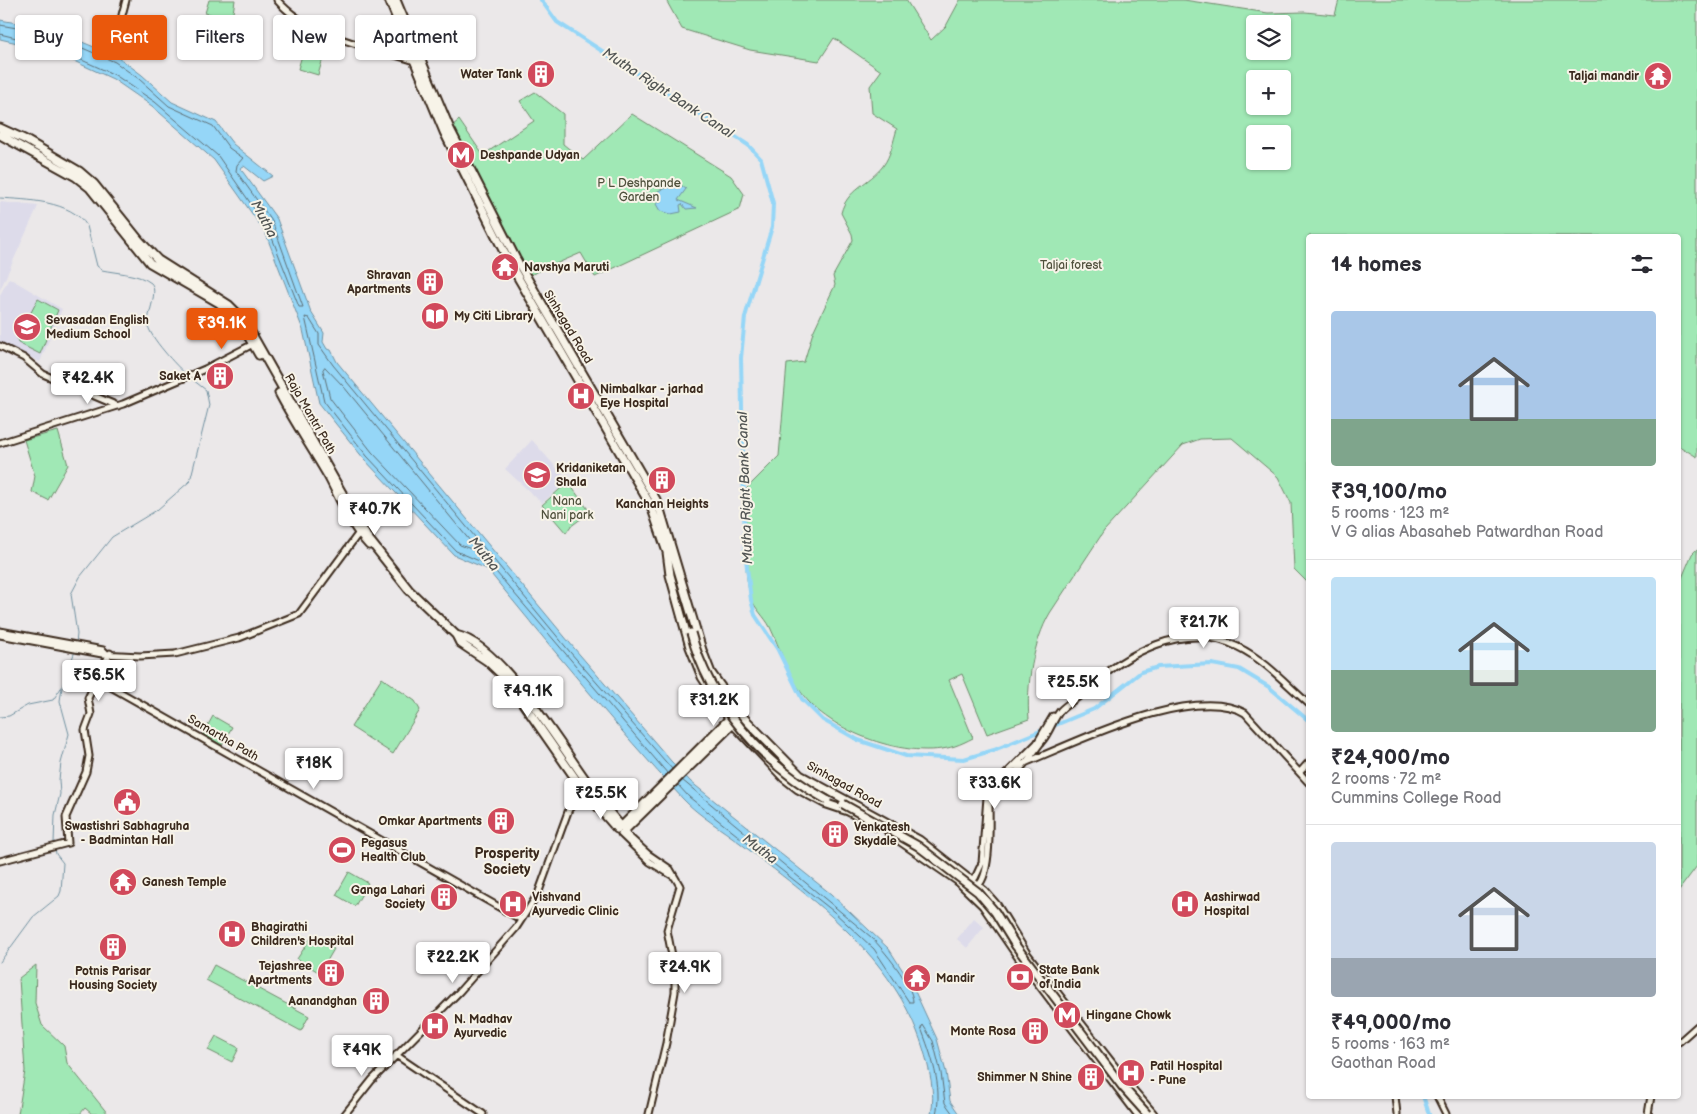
<!DOCTYPE html>
<html lang="en">
<head>
<meta charset="utf-8">
<style>
  body { margin:0; font-family:"Balsamiq Sans",sans-serif; background:#f7f7f7; color:#2b2b33; height:100vh; display:flex; flex-direction:column; font-size:19px; white-space:nowrap }
  * { box-sizing:border-box; margin:0 }
  p { font-size:16px; color:#7c7c81 }
  .icon { flex:none; width:28px; height:28px; fill:none; stroke:currentColor; stroke-width:2; stroke-linecap:round; stroke-linejoin:round }
  .map { position:relative; flex:1; overflow:hidden }
  .drawer { position:absolute; left:1306px; top:234px; width:375px; height:865px; display:flex; flex-direction:column; background:#fff; border-radius:5px; box-shadow:0 1px 4px #0004 }
  .drawer>* { flex:none }
  .guide { position:absolute; left:15px; top:15px; width:475px; height:45px; display:flex; gap:10px }
  .tools { position:absolute; left:1246px; top:15px; display:grid; gap:10px }
  .tools a { display:grid; place-items:center; width:45px; height:45px; border-radius:5px; background:#fff; box-shadow:0 1px 4px #0004; font-size:25px }
  .price { position:absolute; translate:-50% -42px; padding:0 11px; border-radius:5px; background:#fff; color:#222; font-size:16px; line-height:32px; filter:drop-shadow(0 1px 2px #0008) }
  .price::after { content:''; position:absolute; left:50%; top:30px; width:15px; height:11px; margin-left:-8px; background:inherit; clip-path:polygon(0 0,100% 0,50% 100%) }
  .price.on { background:#ea580c; color:#fff }
  ul { padding:0; list-style:none }
  li { display:grid; align-content:center; gap:10px; height:265px; padding:0 25px }
  li+li { border-top:1px solid #e1e1e2 }
  li span { display:grid; place-items:center; height:155px; border-radius:5px; color:#555 }
  li>.icon { margin-inline-start:auto }
  span .icon { width:90px; height:90px; fill:#fffc; stroke-width:1 }
  li b { font-size:21px }
  h2 { display:flex; justify-content:space-between; align-items:center; height:60px; padding:0 25px; font-size:21px }
  .chip { padding:0 18px; border-radius:5px; background:#fff; box-shadow:0 1px 4px #0004; font-size:18px; line-height:45px }
  .chip.on { background:#ea580c; color:#fff }
  .map>svg:first-child { display:block }
</style>
</head>
<body>
<div class="map">
<svg width="1697" height="1114" viewBox="0 0 1697 1114">
  <rect width="100%" height="100%" fill="#ebe8e9"/>
  <filter id="ink" filterUnits="userSpaceOnUse"><feTurbulence type="fractalNoise" baseFrequency=".02" numOctaves="2"/><feDisplacementMap in="SourceGraphic" scale="10" xChannelSelector="R" yChannelSelector="G"/><feConvolveMatrix kernelMatrix="1 2 1 2 8 2 1 2 1" color-interpolation-filters="sRGB"/></filter>
  <g filter="url(#ink)">
    <path fill="#dddbea" d="M 0,202 L 38,206 L 0,290 Z
      M 9,278 L 62,309 L 40,362 L 0,343 L 0,295 Z
      M 532,440 L 568,481 L 542,503 L 505,469 Z
      M 974,918 L 984,927 L 967,948 L 957,939 Z"/>
    <path fill="#a0e8b5" stroke="#6e896a" fill-rule="evenodd" d="M 209,0 L 235,0 L 232,19 L 205,13 Z
      M 666,0 L 906,0 L 931,40 L 946,26 L 960,0 L 1184,0 L 1268,13 L 1305,12 L 1335,15 L 1339,0 L 1697,0 L 1697,457 L 1679,446 L 1679,236 L 1309,236 L 1309,584 L 1294,569 L 1291,503 L 1278,477 L 1232,438 L 1200,439 L 1183,445 L 1104,531 L 1050,613 C 1033,642 1026,686 1029,719 L 987,734 L 962,674 L 949,680 L 973,738 C 967,741 961,744 955,746 C 909,761 828,732 801,692 C 787,673 780,648 770,627 C 765,617 755,609 751,598 C 742,571 746,518 747,488 L 779,456 L 787,364 L 804,362 L 813,332 L 835,285 L 833,276 L 853,240 L 852,234 L 841,213 C 847,189 869,184 883,166 C 891,155 893,142 897,129 L 872,113 L 870,86 L 881,71 L 834,38 L 819,61 L 750,50 L 682,29 ZM 1255,24 L 1282,24 L 1282,51 L 1255,51 ZM 1255,79 L 1282,79 L 1282,106 L 1255,106 ZM 1255,134 L 1282,134 L 1282,161 L 1255,161 Z
      M 309,31 L 329,38 L 318,75 L 298,69 Z
      M 535,92 L 563,114 L 563,144 L 583,160 L 632,114 L 731,176 L 744,194 L 740,209 L 595,277 L 581,253 L 530,275 L 451,127 L 459,120 L 483,155 L 534,121 L 520,101 Z
      M 38,299 L 58,310 L 40,354 L 18,343 L 17,339 Z
      M 58,431 L 68,465 L 48,500 L 32,492 L 35,476 L 24,440 Z
      M 568,482 L 590,512 L 570,527 L 566,533 L 542,505 Z
      M 1697,549 L 1697,866 L 1679,890 L 1679,585 L 1692,554 Z
      M 382,678 L 415,701 L 420,710 L 393,754 L 351,727 Z
      M 213,716 L 232,727 L 222,745 L 203,734 Z
      M 349,872 L 368,883 L 355,906 L 336,895 Z
      M 312,936 L 334,949 L 320,973 L 297,959 Z
      M 36,965 L 35,1003 L 42,1025 L 64,1046 L 67,1063 L 108,1114 L 92,1114 L 85,1108 L 80,1114 L 18,1114 L 25,1071 L 19,978 Z
      M 214,965 L 309,1016 L 301,1031 L 206,980 Z
      M 216,1036 L 239,1048 L 232,1062 L 208,1050 Z"/>
    <path fill="#95d6f7" stroke="#7191a0" d="M 0,20 L 51,29 L 118,57 L 142,75 L 172,102 L 216,122 L 233,144 L 273,176 L 263,181 L 244,166 L 240,168 L 277,219 L 311,312 L 324,333 L 323,342 L 327,349 L 331,350 L 337,362 L 574,648 L 671,761 L 691,782 L 831,894 L 889,949 L 912,985 L 937,1039 L 946,1072 L 950,1101 L 959,1114 L 931,1114 C 936,1093 929,1068 923,1048 C 894,955 813,900 740,843 C 722,829 699,816 683,799 C 615,726 551,647 487,569 L 454,555 L 364,459 L 319,403 L 303,330 L 265,232 L 214,160 L 152,106 L 113,79 L 52,51 L 0,39 Z
      M 682,186 L 686,189 L 678,200 L 697,208 L 686,209 L 682,204 L 680,205 L 681,212 L 671,214 L 660,211 L 656,204 L 661,201 L 658,191 L 668,187 Z"/>
    <g fill="none" stroke-linecap="round" stroke-linejoin="round">
      <path stroke="#5f6f75" stroke-width="1" d="M 0,25 L 50,34 L 115,62 L 139,79 L 169,106 L 213,126 L 229,148 L 243,158 L 237,165 L 236,171 L 272,221 L 303,307 L 299,307 L 269,230 L 218,156 L 155,102 L 115,75 L 53,47 L 0,34
        M 325,367 L 344,387 L 475,547 L 474,550 L 460,545 L 372,452 L 330,398 L 323,370 Z
        M 668,774 L 491,566 L 456,551 L 367,456 L 324,401 L 305,317 L 309,318 L 319,334 L 319,345 L 333,365 L 570,652 L 672,769
        M 678,785 L 689,797 L 833,911 L 874,949 L 909,1002 L 913,1002 C 913,985 883,949 871,937 L 682,780
        M 936,1114 C 943,1087 931,1054 921,1028 L 923,1025 L 933,1041 L 941,1073 L 945,1103 L 953,1114"/>
      <path stroke="#7191a0" stroke-width="1" d="M 0,198 C 26,200 71,200 87,226 L 97,266 L 102,270 C 116,273 140,274 151,283 C 159,291 147,314 148,325 C 149,336 177,367 186,374
        M 76,644 L 77,634 L 71,594 L 80,577 L 112,537 L 157,510 L 190,481 L 209,405 L 206,390 L 189,377
        M 0,717 L 9,716 L 28,705 L 53,700 L 61,688
        M 54,843 L 55,815 L 60,794 L 59,780 L 61,763 L 69,734 L 60,701 L 62,687 L 75,651
        M 0,962 L 33,917 L 59,896 L 61,891 L 63,863 L 56,854 L 55,847"/>
      <path stroke="#95d6f7" stroke-width="4" d="M 541,0 L 557,22 L 748,145 L 761,159 L 773,203 L 772,227 L 745,317 L 741,358 L 745,551 L 751,600 L 755,615 L 778,650 L 802,699 L 823,720 L 858,740 L 906,756 L 964,759 L 994,750 L 1045,729
        M 1051,727 L 1094,709 L 1141,672 L 1158,667 L 1212,664 L 1239,669 L 1269,687 L 1309,721
        M 1423,1096 L 1429,1114"/>
      <defs>
        <path id="minor" d="M 277,0 C 309,37 367,46 412,60 L 416,58
          M 122,15 L 126,0
          M 0,346 L 24,358 L 43,374 L 118,406
          M 0,443 L 123,404 L 205,369 L 255,343
          M 0,631 L 103,650 L 106,653
          M 0,635 L 102,654 L 140,656 L 175,654 L 239,638 L 299,614 L 361,530
          M 97,679 L 520,919
          M 1015,767 C 1069,746 1192,682 1245,713 L 1309,783
          M 1300,772 L 1309,762
          M 624,832 L 648,854 L 670,869 L 680,886 L 667,930 L 675,971 L 675,992 L 666,1043 L 649,1114
          M 621,834 L 650,862 L 673,876
          M 0,861 L 68,843 L 66,817 L 86,772 L 89,756 L 85,730 L 91,714 L 88,698 L 110,653
          M 970,878 L 975,878 L 982,863 L 987,797 L 994,786 L 1037,743 L 1053,716
          M 976,887 C 992,879 989,821 989,803 C 994,787 1007,781 1019,770 C 1028,761 1035,750 1043,740 C 1050,731 1053,720 1060,711 C 1068,702 1079,698 1087,690 C 1125,653 1185,620 1238,647 C 1265,660 1287,685 1309,704
          M 1679,1042 L 1697,1026
          M 396,1055 L 483,1114
          M 1395,1096 L 1397,1114
          M 1437,1096 L 1446,1114
          M 345,1114 L 372,1080 L 459,992 L 516,928 L 538,894 L 569,809 L 586,790
          M 1648,1114 L 1651,1096"/>
        <path id="major" d="M 389,0 L 444,132 L 509,262 L 651,506 L 667,552 L 670,575 L 690,647 L 702,677 L 733,724 L 784,778 L 798,789 L 824,803 L 848,811 L 875,826
          M 396,0 L 450,129 L 516,259 L 658,503 L 702,650 L 711,673 L 742,716 L 800,775 L 919,840 L 984,891 L 997,906 L 1027,955 L 1129,1086 L 1153,1114
          M 0,128 L 24,139 L 79,171 L 94,184 L 139,240 L 158,260 L 229,305 L 244,320 L 367,537 L 409,590 L 456,635 L 460,643 L 487,661 L 506,679 L 584,791 L 617,829
          M 0,135 L 76,177 L 90,188 L 150,263 L 219,303 L 231,313 L 240,322 L 259,355
          M 279,393 C 294,422 312,448 328,476 C 341,500 350,525 369,545
          M 456,635 C 510,647 579,782 621,826
          M 622,826 L 731,717
          M 624,831 L 735,722
          M 889,833 L 957,880 L 983,905 L 1018,956 L 1138,1114"/>
      </defs>
      <use href="#minor" stroke="#3b2a1e" stroke-width="9"/>
      <use href="#major" stroke="#3b2a1e" stroke-width="11"/>
      <use href="#minor" stroke="#f7f3e8" stroke-width="5"/>
      <use href="#major" stroke="#f7f3e8" stroke-width="7"/>
      <defs>
        <path id="major-bridge" d="M 691,633 C 709,702 764,766 827,800
          M 843,804 L 918,846 L 978,892 L 995,912 L 1016,946 L 1122,1086 L 1147,1114"/>
      </defs>
      <use href="#major-bridge" stroke="#3b2a1e" stroke-width="11" stroke-linecap="butt"/>
      <use href="#major-bridge" stroke="#f7f3e8" stroke-width="7"/>
    </g>
  </g>
  <defs>
    <symbol id="building-disc" viewBox="-11 -11 22 22"><circle r="9.5" fill="#d1495b" stroke="#f7f3e8"/><path d="M-4-6H4V6H1V3H-1V6H-4ZM-2.5-4.3h1.7v1.8h-1.7ZM.8-4.3h1.7v1.8H.8ZM-2.5-1h1.7V.8h-1.7ZM.8-1h1.7V.8H.8Z" fill="#fff"/></symbol>
    <symbol id="temple-disc" viewBox="-11 -11 22 22"><circle r="9.5" fill="#d1495b" stroke="#f7f3e8"/><path d="M0-6L5-2H3V0L6.5 2.5H4V6H1.5V3h-3V6H-4V2.5H-6.5L-3 0V-2H-5Z" fill="#fff"/></symbol>
    <symbol id="metro-disc" viewBox="-11 -11 22 22"><circle r="9.5" fill="#d1495b" stroke="#f7f3e8"/><path d="M-5.5 5V-5H-3L0 0L3-5H5.5V5H3V-.5L0 4L-3-.5V5Z" fill="#fff"/></symbol>
    <symbol id="library-disc" viewBox="-11 -11 22 22"><circle r="9.5" fill="#d1495b" stroke="#f7f3e8"/><path d="M-6-4Q-3-5.5-.7-3.5V5Q-3 3-6 4ZM6-4Q3-5.5 .7-3.5V5Q3 3 6 4Z" fill="#fff"/></symbol>
    <symbol id="school-disc" viewBox="-11 -11 22 22"><circle r="9.5" fill="#d1495b" stroke="#f7f3e8"/><path d="M0-5L7-2L0 1L-7-2ZM-4 1L0 2.5L4 1V4Q0 6-4 4Z" fill="#fff"/></symbol>
    <symbol id="hospital-disc" viewBox="-11 -11 22 22"><circle r="9.5" fill="#d1495b" stroke="#f7f3e8"/><path d="M-5-5h3v3.5h4V-5h3V5h-3V1.5h-4V5h-3Z" fill="#fff"/></symbol>
    <symbol id="civic-disc" viewBox="-11 -11 22 22"><circle r="9.5" fill="#d1495b" stroke="#f7f3e8"/><path d="M-.6-6.5H3V-4.5H.6V-3L4-1V1h2V6H-6V1h2V-1L-.6-3ZM-1.2 2.5V6h2.4V2.5Z" fill="#fff"/></symbol>
    <symbol id="stadium-disc" viewBox="-11 -11 22 22"><circle r="9.5" fill="#d1495b" stroke="#f7f3e8"/><path d="M0-5a6.5 5 0 1 0 0 10a6.5 5 0 1 0 0-10ZM-3.5-1.8h7v3.6h-7Z" fill="#fff"/></symbol>
    <symbol id="bank-disc" viewBox="-11 -11 22 22"><circle r="9.5" fill="#d1495b" stroke="#f7f3e8"/><path d="M-6-4H6V4H-6ZM0-2.3a2.3 2.3 0 1 0 0 4.6a2.3 2.3 0 1 0 0-4.6Z" fill="#fff"/></symbol>
  </defs>
  <g fill-rule="evenodd">
    <use href="#building-disc" x="525" y="58" width="32" height="32"/>
    <use href="#temple-disc" x="1642" y="60" width="32" height="32"/>
    <use href="#metro-disc" x="445" y="139" width="32" height="32"/>
    <use href="#temple-disc" x="489" y="251" width="32" height="32"/>
    <use href="#building-disc" x="414" y="266" width="32" height="32"/>
    <use href="#library-disc" x="419" y="300" width="32" height="32"/>
    <use href="#school-disc" x="11" y="311" width="32" height="32"/>
    <use href="#building-disc" x="204" y="360" width="32" height="32"/>
    <use href="#hospital-disc" x="565" y="380" width="32" height="32"/>
    <use href="#school-disc" x="521" y="459" width="32" height="32"/>
    <use href="#building-disc" x="646" y="464" width="32" height="32"/>
    <use href="#civic-disc" x="111" y="786" width="32" height="32"/>
    <use href="#building-disc" x="485" y="805" width="32" height="32"/>
    <use href="#building-disc" x="819" y="818" width="32" height="32"/>
    <use href="#stadium-disc" x="326" y="834" width="32" height="32"/>
    <use href="#temple-disc" x="107" y="866" width="32" height="32"/>
    <use href="#building-disc" x="428" y="881" width="32" height="32"/>
    <use href="#hospital-disc" x="497" y="888" width="32" height="32"/>
    <use href="#hospital-disc" x="1169" y="888" width="32" height="32"/>
    <use href="#hospital-disc" x="216" y="918" width="32" height="32"/>
    <use href="#building-disc" x="97" y="931" width="32" height="32"/>
    <use href="#building-disc" x="315" y="957" width="32" height="32"/>
    <use href="#bank-disc" x="1004" y="961" width="32" height="32"/>
    <use href="#temple-disc" x="901" y="962" width="32" height="32"/>
    <use href="#building-disc" x="360" y="985" width="32" height="32"/>
    <use href="#metro-disc" x="1051" y="999" width="32" height="32"/>
    <use href="#hospital-disc" x="419" y="1010" width="32" height="32"/>
    <use href="#building-disc" x="1019" y="1015" width="32" height="32"/>
    <use href="#hospital-disc" x="1115" y="1057" width="32" height="32"/>
    <use href="#building-disc" x="1075" y="1061" width="32" height="32"/>
  </g>
  <g text-anchor="middle" dominant-baseline="central" stroke-width="4" stroke-linejoin="round" paint-order="stroke">
    <g font-size="12" font-weight="bold" fill="#3b2a1e" stroke="#f7f3e8" text-anchor="start">
      <text x="522" y="74" text-anchor="end">Water Tank</text>
      <text x="1639" y="76" text-anchor="end">Taljai mandir</text>
      <text x="480" y="155">Deshpande Udyan</text>
      <text x="524" y="267">Navshya Maruti</text>
      <text x="411" y="275" text-anchor="end">Shravan<tspan x="411" dy="14">Apartments</tspan></text>
      <text x="454" y="316">My Citi Library</text>
      <text x="46" y="320">Sevasadan English<tspan x="46" dy="14">Medium School</tspan></text>
      <text x="201" y="376" text-anchor="end">Saket A</text>
      <text x="600" y="389">Nimbalkar - jarhad<tspan x="600" dy="14">Eye Hospital</tspan></text>
      <text x="556" y="468">Kridaniketan<tspan x="556" dy="14">Shala</tspan></text>
      <text x="662" y="504" text-anchor="middle">Kanchan Heights</text>
      <text x="482" y="821" text-anchor="end">Omkar Apartments</text>
      <text x="127" y="826" text-anchor="middle">Swastishri Sabhagruha<tspan x="127" dy="14">- Badmintan Hall</tspan></text>
      <text x="854" y="827">Venkatesh<tspan x="854" dy="14">Skydale</tspan></text>
      <text x="361" y="843">Pegasus<tspan x="361" dy="14">Health Club</tspan></text>
      <text x="142" y="882">Ganesh Temple</text>
      <text x="425" y="890" text-anchor="end">Ganga Lahari<tspan x="425" dy="14">Society</tspan></text>
      <text x="532" y="897">Vishvand<tspan x="532" dy="14">Ayurvedic Clinic</tspan></text>
      <text x="1204" y="897">Aashirwad<tspan x="1204" dy="14">Hospital</tspan></text>
      <text x="251" y="927">Bhagirathi<tspan x="251" dy="14">Children's Hospital</tspan></text>
      <text x="312" y="966" text-anchor="end">Tejashree<tspan x="312" dy="14">Apartments</tspan></text>
      <text x="1039" y="970">State Bank<tspan x="1039" dy="14">of India</tspan></text>
      <text x="113" y="971" text-anchor="middle">Potnis Parisar<tspan x="113" dy="14">Housing Society</tspan></text>
      <text x="936" y="978">Mandir</text>
      <text x="357" y="1001" text-anchor="end">Aanandghan</text>
      <text x="1086" y="1015">Hingane Chowk</text>
      <text x="454" y="1019">N. Madhav<tspan x="454" dy="14">Ayurvedic</tspan></text>
      <text x="1016" y="1031" text-anchor="end">Monte Rosa</text>
      <text x="1150" y="1066">Patil Hospital<tspan x="1150" dy="14">- Pune</tspan></text>
      <text x="1072" y="1077" text-anchor="end">Shimmer N Shine</text>
    </g>
    <g font-size="12" fill="#4f503c" stroke="#f7f3e8">
      <text x="639" y="183">P L Deshpande<tspan x="639" dy="14">Garden</tspan></text>
      <text x="1071" y="265">Taljai forest</text>
      <text x="567" y="501">Nana<tspan x="567" dy="14">Nani park</tspan></text>
    </g>
    <g font-size="12" fill="#3b2a1e" stroke="#f7f3e8">
      <text transform="translate(568 327) rotate(59)">Sinhagad Road</text>
      <text transform="translate(310 414) rotate(60)">Raja Mantri Path</text>
      <text transform="translate(223 738) rotate(30)">Samartha Path</text>
      <text transform="translate(844 785) rotate(29)">Sinhagad Road</text>
    </g>
    <g font-size="14" font-style="italic" fill="#525554" stroke="#f7f3e8">
      <text transform="translate(668 93) rotate(33)">Mutha Right Bank Canal</text>
      <text transform="translate(264 219) rotate(62)">Mutha</text>
      <text transform="translate(745 488) rotate(-92)">Mutha Right Bank Canal</text>
      <text transform="translate(484 554) rotate(51)">Mutha</text>
      <text transform="translate(760 849) rotate(37)">Mutha</text>
    </g>
    <g font-size="14" font-weight="bold" fill="#3b2a1e" stroke="#f7f3e8">
      <text x="507" y="853">Prosperity<tspan x="507" dy="16">Society</tspan></text>
    </g>
  </g>
</svg>
<div class="tools">
<a><svg class="icon" aria-label="layers" viewBox="0 0 24 24"><path d="M12 4l9 5-9 5-9-5zM3 14l9 5 9-5"/></svg></a>
<a>+</a>
<a>−</a>
</div>
<b class="price on" style="left:222px;top:350px">₹39.1K</b>
<b class="price" style="left:88px;top:405px">₹42.4K</b>
<b class="price" style="left:375px;top:536px">₹40.7K</b>
<b class="price" style="left:1204px;top:649px">₹21.7K</b>
<b class="price" style="left:99px;top:702px">₹56.5K</b>
<b class="price" style="left:1073px;top:709px">₹25.5K</b>
<b class="price" style="left:528px;top:718px">₹49.1K</b>
<b class="price" style="left:714px;top:727px">₹31.2K</b>
<b class="price" style="left:314px;top:790px">₹18K</b>
<b class="price" style="left:995px;top:810px">₹33.6K</b>
<b class="price" style="left:601px;top:820px">₹25.5K</b>
<b class="price" style="left:453px;top:984px">₹22.2K</b>
<b class="price" style="left:685px;top:994px">₹24.9K</b>
<b class="price" style="left:362px;top:1077px">₹49K</b>
<div class="guide">
<a class="chip">Buy</a>
<a class="chip on">Rent</a>
<a class="chip">Filters</a>
<a class="chip">New</a>
<a class="chip">Apartment</a>
</div>
<section class="drawer">
<h2>14 homes<svg class="icon" aria-label="filters" viewBox="0 0 24 24"><path d="M4 7h16M4 17h16"/><circle cx="9" cy="7" r="2"/><circle cx="15" cy="17" r="2"/></svg></h2>
<ul>
<li><span style="background:linear-gradient(#a9c7e8 70%,#7fa58c 0)"><svg class="icon" aria-label="home" viewBox="0 0 24 24"><path d="M3 11l9-7 9 7M6 9v11h12V9"/></svg></span><div><b>₹39,100/mo</b><p>5 rooms · 123 m²</p><p>V G alias Abasaheb Patwardhan Road</p></div></li>
<li><span style="background:linear-gradient(#bfe0f5 60%,#7fa58c 0)"><svg class="icon" aria-label="home" viewBox="0 0 24 24"><path d="M3 11l9-7 9 7M6 9v11h12V9"/></svg></span><div><b>₹24,900/mo</b><p>2 rooms · 72 m²</p><p>Cummins College Road</p></div></li>
<li><span style="background:linear-gradient(#c9d6e8 75%,#9aa5b1 0)"><svg class="icon" aria-label="home" viewBox="0 0 24 24"><path d="M3 11l9-7 9 7M6 9v11h12V9"/></svg></span><div><b>₹49,000/mo</b><p>5 rooms · 163 m²</p><p>Gaothan Road</p></div></li>
</ul>
</section>
</div>
</body>
</html>
